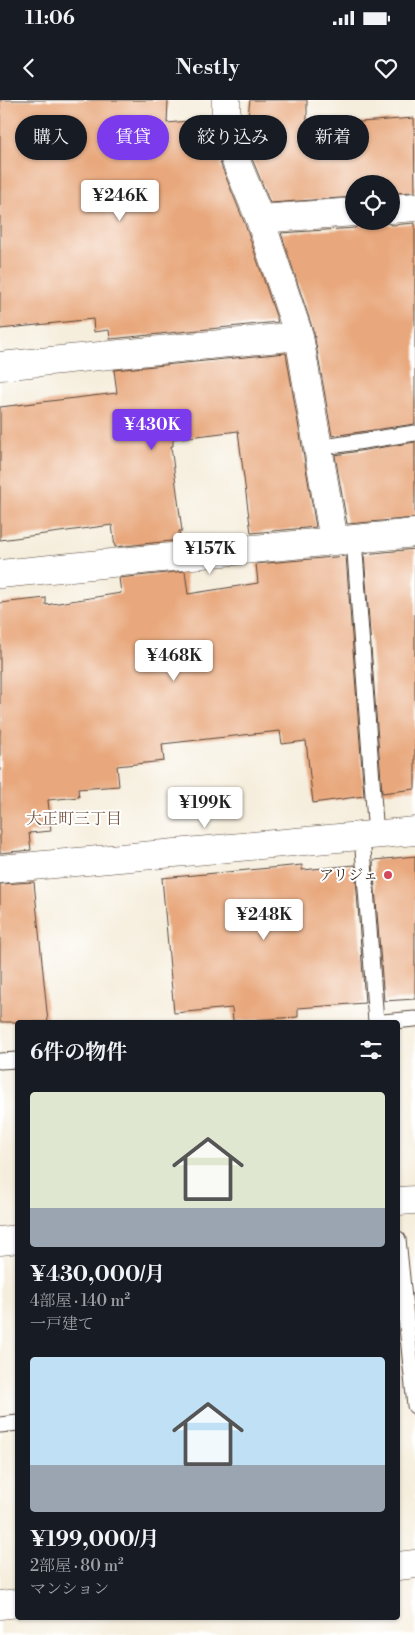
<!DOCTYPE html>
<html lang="ja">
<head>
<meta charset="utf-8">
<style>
  body { margin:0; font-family:"Libre Bodoni","Noto Serif JP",serif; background:#242831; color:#f1f3f6; height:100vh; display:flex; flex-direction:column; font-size:19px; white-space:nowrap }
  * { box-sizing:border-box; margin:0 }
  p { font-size:16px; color:#9ea1a6 }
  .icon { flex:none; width:28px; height:28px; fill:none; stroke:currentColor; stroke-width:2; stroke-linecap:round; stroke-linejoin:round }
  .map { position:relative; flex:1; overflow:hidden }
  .panel { position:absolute; left:15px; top:920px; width:385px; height:600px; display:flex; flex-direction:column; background:#171b24; border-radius:5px; box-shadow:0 1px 4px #0004 }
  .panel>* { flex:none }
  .top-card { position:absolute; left:15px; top:15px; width:385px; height:45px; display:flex; gap:10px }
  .controls { position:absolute; left:345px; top:75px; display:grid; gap:10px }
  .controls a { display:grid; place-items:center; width:55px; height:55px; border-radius:50%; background:#171b24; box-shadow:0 1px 4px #0004; font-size:25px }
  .price { position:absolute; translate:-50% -42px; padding:0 11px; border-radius:5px; background:#fff; color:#222; font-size:16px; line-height:32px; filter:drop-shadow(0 1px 2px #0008) }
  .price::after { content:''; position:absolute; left:50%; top:30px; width:15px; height:11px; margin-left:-8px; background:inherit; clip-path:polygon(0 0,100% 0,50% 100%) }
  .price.current { background:#7c3aed; color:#fff }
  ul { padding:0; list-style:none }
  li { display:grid; align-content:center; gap:10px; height:265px; padding:0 15px }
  li span { display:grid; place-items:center; height:155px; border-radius:5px; color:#555 }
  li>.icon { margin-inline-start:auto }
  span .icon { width:90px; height:90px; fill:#fffc; stroke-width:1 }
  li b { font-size:21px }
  h2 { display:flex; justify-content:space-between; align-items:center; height:60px; padding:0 15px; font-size:21px }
  .pill { padding:0 18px; border-radius:22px; background:#171b24; box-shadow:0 1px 4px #0004; font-size:18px; line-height:45px }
  .pill.current { background:#7c3aed; color:#fff }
  .status { display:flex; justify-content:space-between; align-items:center; height:35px; padding:0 25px; background:#171b24; direction:ltr }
  .status svg { height:14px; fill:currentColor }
  header { display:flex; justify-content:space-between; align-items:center; height:65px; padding:0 15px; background:#171b24; font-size:22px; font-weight:600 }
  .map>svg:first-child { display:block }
</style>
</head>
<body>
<div class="status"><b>11:06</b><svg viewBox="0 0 49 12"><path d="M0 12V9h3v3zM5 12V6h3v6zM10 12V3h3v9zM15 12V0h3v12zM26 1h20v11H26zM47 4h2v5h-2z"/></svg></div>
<header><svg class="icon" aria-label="back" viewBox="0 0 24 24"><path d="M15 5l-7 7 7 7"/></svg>Nestly<svg class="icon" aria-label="heart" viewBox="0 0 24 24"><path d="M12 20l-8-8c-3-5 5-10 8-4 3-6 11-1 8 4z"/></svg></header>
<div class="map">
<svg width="415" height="1535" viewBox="0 0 415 1535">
  <rect width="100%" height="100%" fill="#fff"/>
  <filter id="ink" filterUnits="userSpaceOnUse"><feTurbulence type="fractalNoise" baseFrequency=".02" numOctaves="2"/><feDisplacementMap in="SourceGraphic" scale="10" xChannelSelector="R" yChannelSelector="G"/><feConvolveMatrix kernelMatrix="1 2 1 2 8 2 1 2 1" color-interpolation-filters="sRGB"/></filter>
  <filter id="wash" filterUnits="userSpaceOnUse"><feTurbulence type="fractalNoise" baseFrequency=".0096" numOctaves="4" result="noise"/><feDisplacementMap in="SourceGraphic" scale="20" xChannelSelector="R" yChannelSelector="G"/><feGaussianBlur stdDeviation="1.12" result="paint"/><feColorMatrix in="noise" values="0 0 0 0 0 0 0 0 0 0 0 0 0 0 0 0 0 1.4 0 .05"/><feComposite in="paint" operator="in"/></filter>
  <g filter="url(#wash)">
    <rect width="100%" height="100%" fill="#f6eedd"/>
    <g id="blocks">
      <path fill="#e8a77b" d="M 0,0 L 168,0 L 167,23 L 210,19 L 212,43 L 245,124 L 278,222 L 110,239 L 109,230 L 94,232 L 93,219 L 0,229 Z
        M 250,0 L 307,0 L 307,26 L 414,18 L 415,92 L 391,93 L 391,84 L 354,84 L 354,97 L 270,103 L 242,34 L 242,15 L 248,15 Z
        M 366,121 L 382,121 L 392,125 L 415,123 L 415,324 L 332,336 L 314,233 L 281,133 L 355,128 Z
        M 286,253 L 316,427 L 251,433 L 238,331 L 173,339 L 173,346 L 171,346 L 182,431 L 179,431 L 180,440 L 115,447 L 112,425 L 0,440 L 0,307 L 117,293 L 114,270 Z
        M 415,342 L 415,418 L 347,424 L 335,355 Z
        M 415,449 L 415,689 L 382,693 L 364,454 Z
        M 346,456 L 364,696 L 313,703 L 306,641 L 282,644 L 280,631 L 162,644 L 164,661 L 117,666 L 119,686 L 78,689 L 79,697 L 48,700 L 51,731 L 29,733 L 31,750 L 0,753 L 0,503 L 46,498 L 46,505 L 121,493 L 119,478 L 185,471 L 188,494 L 258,483 L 256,464 Z
        M 415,756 L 415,899 L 384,901 L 373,763 L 375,760 Z
        M 302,765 L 302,770 L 355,765 L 365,903 L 298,908 L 298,917 L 233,921 L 232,908 L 174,913 L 162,778 Z
        M 34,782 L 48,922 L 0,922 L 0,784 Z"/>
    </g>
  </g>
  <g filter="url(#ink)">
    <use href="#blocks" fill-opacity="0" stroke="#57473b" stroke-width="1"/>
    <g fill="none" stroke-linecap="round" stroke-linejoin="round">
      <defs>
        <path id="service" d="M 318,348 L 415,333
          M 354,439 L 376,735
          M 362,736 L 376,922
          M 383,922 L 415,919
          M 0,961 L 18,960
          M 398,1139 L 415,1306
          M 0,1325 L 18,1323"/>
        <path id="minor" d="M 226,0 L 226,37 L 260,119 L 299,236 L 334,441
          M 391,109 L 415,107
          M 260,119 L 354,112
          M 0,266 L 299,236
          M 0,474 L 415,433
          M 398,1101 L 415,1100
          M 0,1141 L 18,1139
          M 398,1466 L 415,1464
          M 0,1505 L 18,1503"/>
        <path id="tertiary" d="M 0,769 L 415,731"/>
      </defs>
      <use href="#service" stroke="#57473b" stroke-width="17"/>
      <use href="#minor" stroke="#57473b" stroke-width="29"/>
      <use href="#tertiary" stroke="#57473b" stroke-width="29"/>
      <use href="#service" stroke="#fff" stroke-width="15"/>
      <use href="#minor" stroke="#fff" stroke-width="28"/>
      <use href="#tertiary" stroke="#fff" stroke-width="28"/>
    </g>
  </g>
  <circle fill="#d1495b" stroke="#fff" stroke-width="2" cx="388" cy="775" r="5"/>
  <g text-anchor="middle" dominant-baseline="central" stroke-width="4" stroke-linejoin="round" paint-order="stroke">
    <g font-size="15" fill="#3b2a1e" stroke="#fff" text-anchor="end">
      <text x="378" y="775">アリジェ</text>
    </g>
    <g font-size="16" fill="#78563f" stroke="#fff">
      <text x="74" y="719">大正町三丁目</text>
    </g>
  </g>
</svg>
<div class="controls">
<a><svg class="icon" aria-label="locate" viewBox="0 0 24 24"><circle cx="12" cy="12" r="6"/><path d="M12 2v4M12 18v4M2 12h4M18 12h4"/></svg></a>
</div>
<b class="price" style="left:120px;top:122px">¥246K</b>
<b class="price current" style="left:152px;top:351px">¥430K</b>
<b class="price" style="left:210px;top:475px">¥157K</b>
<b class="price" style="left:174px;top:582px">¥468K</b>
<b class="price" style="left:205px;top:729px">¥199K</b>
<b class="price" style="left:264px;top:841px">¥248K</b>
<div class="top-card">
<a class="pill">購入</a>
<a class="pill current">賃貸</a>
<a class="pill">絞り込み</a>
<a class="pill">新着</a>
</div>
<section class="panel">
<h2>6件の物件<svg class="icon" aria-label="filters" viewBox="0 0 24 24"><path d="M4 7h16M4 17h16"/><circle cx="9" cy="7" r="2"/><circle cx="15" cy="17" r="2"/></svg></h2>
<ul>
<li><span style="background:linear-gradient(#dfe7d0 75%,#9aa5b1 0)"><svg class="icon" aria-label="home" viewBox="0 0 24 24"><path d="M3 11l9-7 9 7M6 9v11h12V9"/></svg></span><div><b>¥430,000/月</b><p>4部屋 · 140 m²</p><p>一戸建て</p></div></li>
<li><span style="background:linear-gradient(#bfe0f5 70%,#9aa5b1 0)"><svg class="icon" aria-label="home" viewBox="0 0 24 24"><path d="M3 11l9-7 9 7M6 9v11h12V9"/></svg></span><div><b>¥199,000/月</b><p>2部屋 · 80 m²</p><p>マンション</p></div></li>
</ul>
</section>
</div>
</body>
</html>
